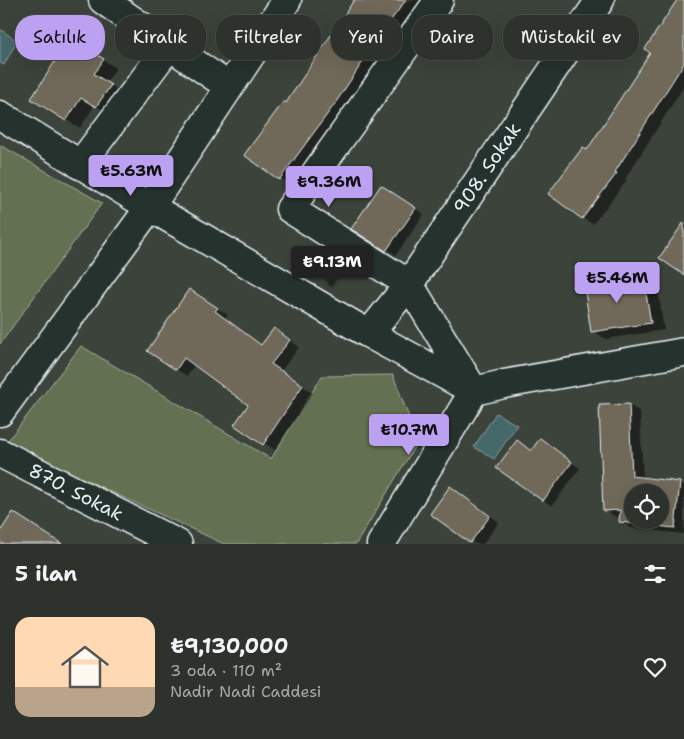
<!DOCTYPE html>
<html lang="tr">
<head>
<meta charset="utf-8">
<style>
  body { margin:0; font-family:"Shantell Sans",sans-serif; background:#393e38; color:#f1f3f6; height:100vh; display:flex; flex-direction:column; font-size:19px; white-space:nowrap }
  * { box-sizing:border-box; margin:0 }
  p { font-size:16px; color:#a7aaa9 }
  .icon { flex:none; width:28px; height:28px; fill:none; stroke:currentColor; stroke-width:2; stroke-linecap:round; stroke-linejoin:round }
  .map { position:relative; height:544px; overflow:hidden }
  .side { display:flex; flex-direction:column; background:#2d322c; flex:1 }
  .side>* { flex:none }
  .banner { position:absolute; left:15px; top:15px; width:655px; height:45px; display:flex; gap:10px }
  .buttons { position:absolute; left:624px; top:484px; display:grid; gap:10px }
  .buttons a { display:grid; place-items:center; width:45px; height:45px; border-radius:50%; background:#2d322c; box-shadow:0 5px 20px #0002,0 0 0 1px #484d48; font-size:25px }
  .price { position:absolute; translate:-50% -42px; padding:0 11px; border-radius:5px; background:#bca0f2; color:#111; font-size:16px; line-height:32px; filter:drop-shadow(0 1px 2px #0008) }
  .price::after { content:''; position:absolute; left:50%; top:30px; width:15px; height:11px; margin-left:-8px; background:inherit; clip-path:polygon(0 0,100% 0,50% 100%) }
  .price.current { background:#222; color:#fff }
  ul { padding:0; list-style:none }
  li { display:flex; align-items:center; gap:15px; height:125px; padding:0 15px }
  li+li { border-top:1px solid #484d48 }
  li span { display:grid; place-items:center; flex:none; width:140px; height:100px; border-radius:15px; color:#555 }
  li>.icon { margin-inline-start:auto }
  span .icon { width:60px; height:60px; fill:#fffc; stroke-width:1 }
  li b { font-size:21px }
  h2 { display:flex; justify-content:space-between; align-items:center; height:60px; padding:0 15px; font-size:21px }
  .chip { padding:0 18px; border-radius:20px; background:#2d322c; box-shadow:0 5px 20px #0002,0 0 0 1px #484d48; font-size:18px; line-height:45px }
  .chip.current { background:#bca0f2; color:#111 }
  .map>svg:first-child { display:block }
</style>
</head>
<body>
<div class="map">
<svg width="684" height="544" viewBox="0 0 684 544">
  <rect width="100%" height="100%" fill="#3c433a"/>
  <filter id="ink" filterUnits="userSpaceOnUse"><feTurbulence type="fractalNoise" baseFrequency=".02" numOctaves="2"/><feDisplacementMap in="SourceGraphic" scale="10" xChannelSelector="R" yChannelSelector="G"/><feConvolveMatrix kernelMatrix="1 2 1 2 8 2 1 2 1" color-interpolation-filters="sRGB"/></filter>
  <g filter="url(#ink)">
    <path fill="#637051" stroke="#a6b0a4" d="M 0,145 L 102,203 L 0,344 Z
      M 81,346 L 271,459 L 322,376 L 393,375 L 418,441 L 356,544 L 224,544 L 6,443 Z"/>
    <path fill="#45676b" stroke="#869ea3" d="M 0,29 L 17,41 L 4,65 L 0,63 Z
      M 496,413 L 517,425 L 494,459 L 474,447 Z"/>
    <path fill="#0007" fill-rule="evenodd" d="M 359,0 L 425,0 L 293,187 L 246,155 L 286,104 Z
      M 678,0 L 684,0 L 684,86 L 625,179 L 627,180 L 593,224 L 582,218 L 587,151 L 652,52 Z
      M 84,48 L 116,68 L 107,82 L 123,94 L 110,114 L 95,105 L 80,128 L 66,120 Z
      M 391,192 L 424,214 L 396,255 L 353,229 Z
      M 643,277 L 657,285 L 664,330 L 606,339 L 593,331 L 585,286 Z
      M 200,297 L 228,315 L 225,318 L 262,346 L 274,329 L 299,347 L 281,371 L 313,393 L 275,450 L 236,425 L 250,405 L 195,364 L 187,376 L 176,369 Z
      M 629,405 L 640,412 L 643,479 L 679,483 L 684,486 L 684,534 L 631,528 L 620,521 L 620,517 L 616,517 L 605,510 L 600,406 ZM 632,492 L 660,492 L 660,520 L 632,520 Z
      M 540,440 L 580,468 L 552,506 L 543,500 L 526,447 L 532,451 Z
      M 459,493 L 499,522 L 483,544 L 475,544 L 471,542 L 431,513 Z"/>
    <path fill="#706858" stroke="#e8f1f8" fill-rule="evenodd" d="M 354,0 L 406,0 L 379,36 L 380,36 L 334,105 L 279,180 L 244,155 L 284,101 L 286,103 Z
      M 677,0 L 684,0 L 684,63 L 615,172 L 617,173 L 582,219 L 548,194 L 583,147 L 587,150 L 650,53 L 645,49 Z
      M 70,38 L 104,59 L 94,74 L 111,85 L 96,107 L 81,98 L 66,121 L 31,99 Z
      M 381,185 L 416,208 L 386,251 L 351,229 Z
      M 684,222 L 684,275 L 659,258 Z
      M 643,276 L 651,323 L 591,332 L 584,285 Z
      M 189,289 L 218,308 L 215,311 L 261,345 L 274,328 L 290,340 L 271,364 L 303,385 L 263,445 L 234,425 L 248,405 L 184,358 L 176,370 L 147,351 Z
      M 629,404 L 632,476 L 680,482 L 675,528 L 619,522 L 620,510 L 603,511 L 599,405 ZM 632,492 L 660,492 L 660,520 L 632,520 Z
      M 540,438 L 572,462 L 543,501 L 496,468 L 517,440 L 531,451 Z
      M 450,486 L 490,516 L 470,543 L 430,514 Z
      M 13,512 L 62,544 L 0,544 L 0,532 Z"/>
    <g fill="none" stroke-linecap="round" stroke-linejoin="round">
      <defs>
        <path id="minor" d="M 103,0 L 228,86
          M 0,115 L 150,207 L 369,334 L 474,391 L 504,384 L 684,352
          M 80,165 L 169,46
          M 369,334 L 409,284 L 600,0
          M 0,412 L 150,207 L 287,0
          M 0,453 L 178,544
          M 381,544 L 474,391 L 409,284 L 290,209 L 439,0"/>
      </defs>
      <use href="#minor" stroke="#e8f1f8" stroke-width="31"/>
      <use href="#minor" stroke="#26332d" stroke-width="28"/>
    </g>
  </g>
  <g text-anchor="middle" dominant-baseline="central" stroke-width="4" stroke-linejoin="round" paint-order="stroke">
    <g font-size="19" fill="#e8f1f8" stroke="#26332d">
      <text transform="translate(487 168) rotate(-56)">908. Sokak</text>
      <text transform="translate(76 492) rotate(27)">870. Sokak</text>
    </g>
  </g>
</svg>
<div class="buttons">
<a><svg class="icon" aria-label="locate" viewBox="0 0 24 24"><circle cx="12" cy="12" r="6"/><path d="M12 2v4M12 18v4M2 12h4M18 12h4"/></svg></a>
</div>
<b class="price" style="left:131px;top:197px">₺5.63M</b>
<b class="price" style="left:329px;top:208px">₺9.36M</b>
<b class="price current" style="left:332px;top:288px">₺9.13M</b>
<b class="price" style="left:617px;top:304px">₺5.46M</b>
<b class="price" style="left:409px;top:456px">₺10.7M</b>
<div class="banner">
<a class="chip current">Satılık</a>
<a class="chip">Kiralık</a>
<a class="chip">Filtreler</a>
<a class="chip">Yeni</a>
<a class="chip">Daire</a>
<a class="chip">Müstakil ev</a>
</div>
</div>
<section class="side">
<h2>5 ilan<svg class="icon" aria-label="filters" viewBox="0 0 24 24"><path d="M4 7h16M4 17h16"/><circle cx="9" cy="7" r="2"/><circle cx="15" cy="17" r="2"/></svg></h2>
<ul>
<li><span style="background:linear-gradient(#ffd9b3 70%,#b9a48a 0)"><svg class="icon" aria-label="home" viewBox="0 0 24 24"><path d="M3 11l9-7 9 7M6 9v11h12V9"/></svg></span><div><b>₺9,130,000</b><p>3 oda · 110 m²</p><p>Nadir Nadi Caddesi</p></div><svg class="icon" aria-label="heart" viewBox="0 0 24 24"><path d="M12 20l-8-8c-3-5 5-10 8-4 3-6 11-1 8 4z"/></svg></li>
</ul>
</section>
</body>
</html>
